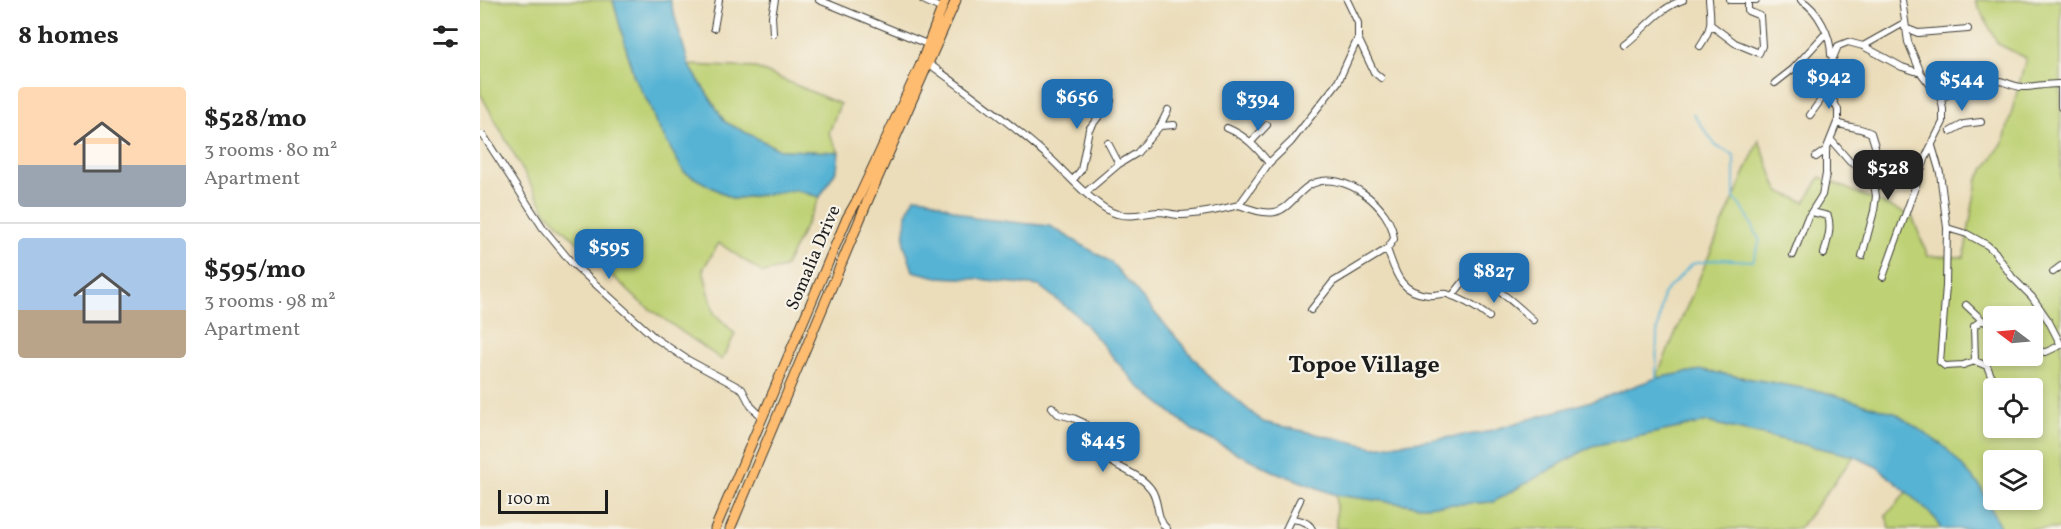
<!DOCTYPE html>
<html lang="en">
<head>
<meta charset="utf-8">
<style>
  body { margin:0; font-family:Vollkorn,serif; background:#f6f6f6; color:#222; height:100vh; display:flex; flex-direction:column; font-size:22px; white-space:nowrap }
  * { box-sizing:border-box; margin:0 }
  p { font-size:20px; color:#767676 }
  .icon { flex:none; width:33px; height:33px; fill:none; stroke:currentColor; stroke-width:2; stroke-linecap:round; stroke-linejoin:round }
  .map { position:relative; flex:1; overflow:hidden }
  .drawer { display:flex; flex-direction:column; background:#fff; width:480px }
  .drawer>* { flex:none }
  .needle { width:39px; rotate:286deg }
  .fabs { position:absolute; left:1503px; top:306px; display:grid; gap:12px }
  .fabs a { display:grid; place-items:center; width:60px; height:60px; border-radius:6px; background:#fff; box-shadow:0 3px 9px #0003; font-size:30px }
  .scale { position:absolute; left:18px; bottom:15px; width:110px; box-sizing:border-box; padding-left:6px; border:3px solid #1c1c1c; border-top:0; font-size:16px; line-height:21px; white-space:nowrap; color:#1c1c1c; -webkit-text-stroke:4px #f7f3e8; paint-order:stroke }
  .price { position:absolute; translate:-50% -51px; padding:0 14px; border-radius:12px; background:#1f6fb2; color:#fff; font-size:20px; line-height:39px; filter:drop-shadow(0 2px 3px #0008) }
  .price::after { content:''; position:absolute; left:50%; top:36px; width:18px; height:14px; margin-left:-9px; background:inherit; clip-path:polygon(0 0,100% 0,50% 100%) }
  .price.selected { background:#222; color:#fff }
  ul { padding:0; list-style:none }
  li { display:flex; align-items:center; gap:18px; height:150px; padding:0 18px }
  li+li { border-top:2px solid #e0e0e0 }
  li span { display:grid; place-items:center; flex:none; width:168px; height:120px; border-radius:6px; color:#555 }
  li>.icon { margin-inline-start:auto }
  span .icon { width:72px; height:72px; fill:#fffc; stroke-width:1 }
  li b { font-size:26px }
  h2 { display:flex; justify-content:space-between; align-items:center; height:72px; padding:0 18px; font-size:26px }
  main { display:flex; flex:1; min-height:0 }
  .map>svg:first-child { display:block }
</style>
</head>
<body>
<main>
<section class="drawer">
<h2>8 homes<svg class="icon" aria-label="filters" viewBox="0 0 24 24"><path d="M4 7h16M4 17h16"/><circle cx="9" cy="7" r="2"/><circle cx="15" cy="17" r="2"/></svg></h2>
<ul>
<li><span style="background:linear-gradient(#ffd9b3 65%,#9aa5b1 0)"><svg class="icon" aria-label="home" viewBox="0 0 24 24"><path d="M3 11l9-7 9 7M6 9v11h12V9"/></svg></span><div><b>$528/mo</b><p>3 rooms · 80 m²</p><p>Apartment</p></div></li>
<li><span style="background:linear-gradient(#a9c7e8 60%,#b9a48a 0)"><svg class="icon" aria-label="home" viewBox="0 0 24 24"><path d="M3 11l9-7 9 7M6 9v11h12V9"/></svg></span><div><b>$595/mo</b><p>3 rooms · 98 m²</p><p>Apartment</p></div></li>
</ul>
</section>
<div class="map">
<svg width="1581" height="529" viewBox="0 0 1581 529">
  <rect width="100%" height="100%" fill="#f7f3e8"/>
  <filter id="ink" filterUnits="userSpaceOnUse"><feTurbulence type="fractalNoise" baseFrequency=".0167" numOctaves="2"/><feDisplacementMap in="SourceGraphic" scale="12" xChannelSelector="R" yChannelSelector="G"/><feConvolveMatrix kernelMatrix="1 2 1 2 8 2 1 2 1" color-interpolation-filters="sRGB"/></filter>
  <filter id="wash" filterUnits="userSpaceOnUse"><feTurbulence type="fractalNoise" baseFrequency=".008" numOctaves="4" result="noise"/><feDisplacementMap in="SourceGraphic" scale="24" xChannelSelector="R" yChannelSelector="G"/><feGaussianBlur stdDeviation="1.35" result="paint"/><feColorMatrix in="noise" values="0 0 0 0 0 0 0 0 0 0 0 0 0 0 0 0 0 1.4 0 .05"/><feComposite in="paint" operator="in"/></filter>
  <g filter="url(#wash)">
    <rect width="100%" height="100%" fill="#ebddba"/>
    <path fill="#bed174" stroke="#6d7648" stroke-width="1.5" fill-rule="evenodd" d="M 0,0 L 133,0 L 154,77 L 170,106 L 176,123 L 204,172 L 253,199 L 315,190 L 340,197 L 304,268 L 283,273 L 239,243 L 223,269 L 234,313 L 255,334 L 242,360 L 160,302 L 66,212 L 0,93 Z
      M 1495,0 L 1581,0 L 1581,529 L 1521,529 L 1500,486 L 1344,392 L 1222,370 L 1176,378 L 1279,140 L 1298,191 L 1325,202 L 1340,177 L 1432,216 L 1448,256 L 1484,257 L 1497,180 L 1524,141 L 1546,58 L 1518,44 ZM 1514,316 L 1552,316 L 1552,356 L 1514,356 ZM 1514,388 L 1552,388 L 1552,428 L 1514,428 ZM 1514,460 L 1552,460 L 1552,500 L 1514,500 Z
      M 209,65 L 276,68 L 360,104 L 349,133 L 359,152 L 300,150 L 245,122 Z
      M 1227,422 L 1374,456 L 1319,529 L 856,529 L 856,495 L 941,506 L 1013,502 L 1112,446 Z
      M 1427,492 L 1454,517 L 1461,529 L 1410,529 L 1406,516 Z"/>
    <path fill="#56b3d4" stroke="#396878" stroke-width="1.5" d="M 133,0 L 190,0 L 209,65 L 245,122 L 300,150 L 359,152 L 357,169 L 340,197 L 315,190 L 253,199 L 204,172 L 176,123 L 170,106 L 154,77 Z
      M 435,197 L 446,198 L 494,218 L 570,226 L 631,262 L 732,379 L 783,422 L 894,447 L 1002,433 L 1125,397 L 1176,378 L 1222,370 L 1344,392 L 1415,413 L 1465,447 L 1500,486 L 1521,529 L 1461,529 L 1454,517 L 1427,492 L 1397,467 L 1374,456 L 1227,422 L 1112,446 L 1013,502 L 941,506 L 856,495 L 793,471 L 715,432 L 656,384 L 598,316 L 559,286 L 498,279 L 457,277 L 433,271 L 424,244 L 426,214 Z"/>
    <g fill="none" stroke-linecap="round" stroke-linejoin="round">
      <path stroke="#56b3d4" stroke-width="2" d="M 1176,378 L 1177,334 L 1183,294 L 1212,264 L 1239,259 L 1273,261 L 1280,241 L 1267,215 L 1254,198 L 1254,155 L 1236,146 L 1213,114"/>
    </g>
  </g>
  <g filter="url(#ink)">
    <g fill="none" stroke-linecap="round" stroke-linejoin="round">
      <defs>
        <path id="minor" d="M 339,0 L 447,44
          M 443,0 L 462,9
          M 1250,0 L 1276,0
          M 1321,0 C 1338,10 1351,36 1351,55
          M 1422,0 L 1428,42 L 1441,73
          M 1231,25 L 1255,43 L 1279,53 L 1282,46 L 1280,16 L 1268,11 L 1268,1
          M 234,28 L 239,0
          M 1425,28 L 1438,33 L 1488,29
          M 293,34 L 292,16 L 295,0
          M 878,38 L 894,72 L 901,78
          M 1144,45 C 1164,30 1179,8 1203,0
          M 1220,46 C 1233,27 1231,21 1229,0
          M 1383,46 L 1424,23
          M 448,63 C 490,94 532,124 571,159 C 587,174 617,209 637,214 C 651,218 665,213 678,212 C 686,212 693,215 701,215 C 722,214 739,210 759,205 C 769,209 784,214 795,212 C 810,209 818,190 832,184 C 864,169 912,207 914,239 L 907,249 L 853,282 L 831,310
          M 1295,83 L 1313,69 L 1346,33
          M 1461,99 C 1477,88 1498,78 1519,81 C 1527,82 1534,87 1543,87 C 1555,87 1568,83 1581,84 L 1581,107
          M 1330,115 L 1348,90
          M 1357,123 C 1369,128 1380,127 1391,133 L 1395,146
          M 680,126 L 688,110
          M 747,128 C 766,136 776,147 789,163
          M 1471,131 L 1484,124 L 1501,122
          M 0,135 L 3,135 L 63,228 L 91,262 L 175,338 L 208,360 L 262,389 L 271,406 L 283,418
          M 1351,140 L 1370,162 L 1386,170 L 1394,184 L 1396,196 L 1394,211 L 1382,256
          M 771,142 L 787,125
          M 628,143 L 639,164
          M 1452,146 L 1460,173 L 1467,228 L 1487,234 L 1507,245 L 1515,252 L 1532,277 L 1552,297 L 1568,320 L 1581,345
          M 1336,157 L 1346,150
          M 593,180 L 601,170 L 609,129 L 631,101
          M 606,192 L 639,164 L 657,153 L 680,126 L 694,125
          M 759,205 L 789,163 L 811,142 L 858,82 L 878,38 L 878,23 L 867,0
          M 1332,212 L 1348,216 C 1352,229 1347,241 1344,254
          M 1467,228 L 1466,286 L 1460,362 L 1465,366 L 1483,365 L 1495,361 L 1494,326 L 1502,320 L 1486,305
          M 907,249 C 916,273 919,292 948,295 C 955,296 961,293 967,294 C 983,299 996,307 1009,317
          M 1313,255 L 1327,219 L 1342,195 L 1346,174 L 1346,150 L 1358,120 L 1358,110 L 1348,90 L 1348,82 L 1350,65 L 1358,46 L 1368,42 L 1383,46 L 1422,67 L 1441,73 L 1461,99 L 1463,109 L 1463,122 L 1447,154 L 1403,277
          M 1573,272 L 1581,266
          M 972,296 L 984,281 C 1010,277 1035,304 1053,320
          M 1502,320 L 1514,327
          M 1552,351 L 1566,352 L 1581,345
          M 1495,361 L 1507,366 L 1516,388
          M 572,407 L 578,414 L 593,418 L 604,423 L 611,433 L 623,438 L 624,456 C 637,469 660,473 671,489 C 680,501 675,518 687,529
          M 811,519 C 819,520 828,521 832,529
          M 806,529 L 820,500"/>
        <path id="primary" d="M 235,529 L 367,218 L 379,197 L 440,66 L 465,0
          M 250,529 L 388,200 L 476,0"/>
      </defs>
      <use href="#minor" stroke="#3b3934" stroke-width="8"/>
      <use href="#primary" stroke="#3b3934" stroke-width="11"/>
      <use href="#minor" stroke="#fff" stroke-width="6"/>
      <use href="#primary" stroke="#fdbc6f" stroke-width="9"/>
    </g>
  </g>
  <g text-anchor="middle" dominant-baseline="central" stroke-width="4.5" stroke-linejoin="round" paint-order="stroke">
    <g font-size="18" fill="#1c1c1c" stroke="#f7f3e8">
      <text transform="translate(334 258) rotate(-67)">Somalia Drive</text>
    </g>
    <g font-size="24" font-weight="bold" fill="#1c1c1c" stroke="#f7f3e8">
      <text x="884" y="366">Topoe Village</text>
    </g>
  </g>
</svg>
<div class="fabs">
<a><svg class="needle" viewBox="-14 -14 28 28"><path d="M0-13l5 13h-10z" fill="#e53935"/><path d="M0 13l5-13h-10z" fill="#767676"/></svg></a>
<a><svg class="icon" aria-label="locate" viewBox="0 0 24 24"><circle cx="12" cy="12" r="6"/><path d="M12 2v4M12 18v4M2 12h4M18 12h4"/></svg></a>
<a><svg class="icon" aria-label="layers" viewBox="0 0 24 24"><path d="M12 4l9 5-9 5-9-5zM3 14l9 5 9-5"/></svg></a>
</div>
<div class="scale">100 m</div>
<b class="price" style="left:1349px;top:110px">$942</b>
<b class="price" style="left:1482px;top:112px">$544</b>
<b class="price" style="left:597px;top:130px">$656</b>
<b class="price" style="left:778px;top:132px">$394</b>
<b class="price selected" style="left:1408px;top:201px">$528</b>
<b class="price" style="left:129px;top:280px">$595</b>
<b class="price" style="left:1014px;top:304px">$827</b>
<b class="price" style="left:623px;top:473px">$445</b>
</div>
</main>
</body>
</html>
